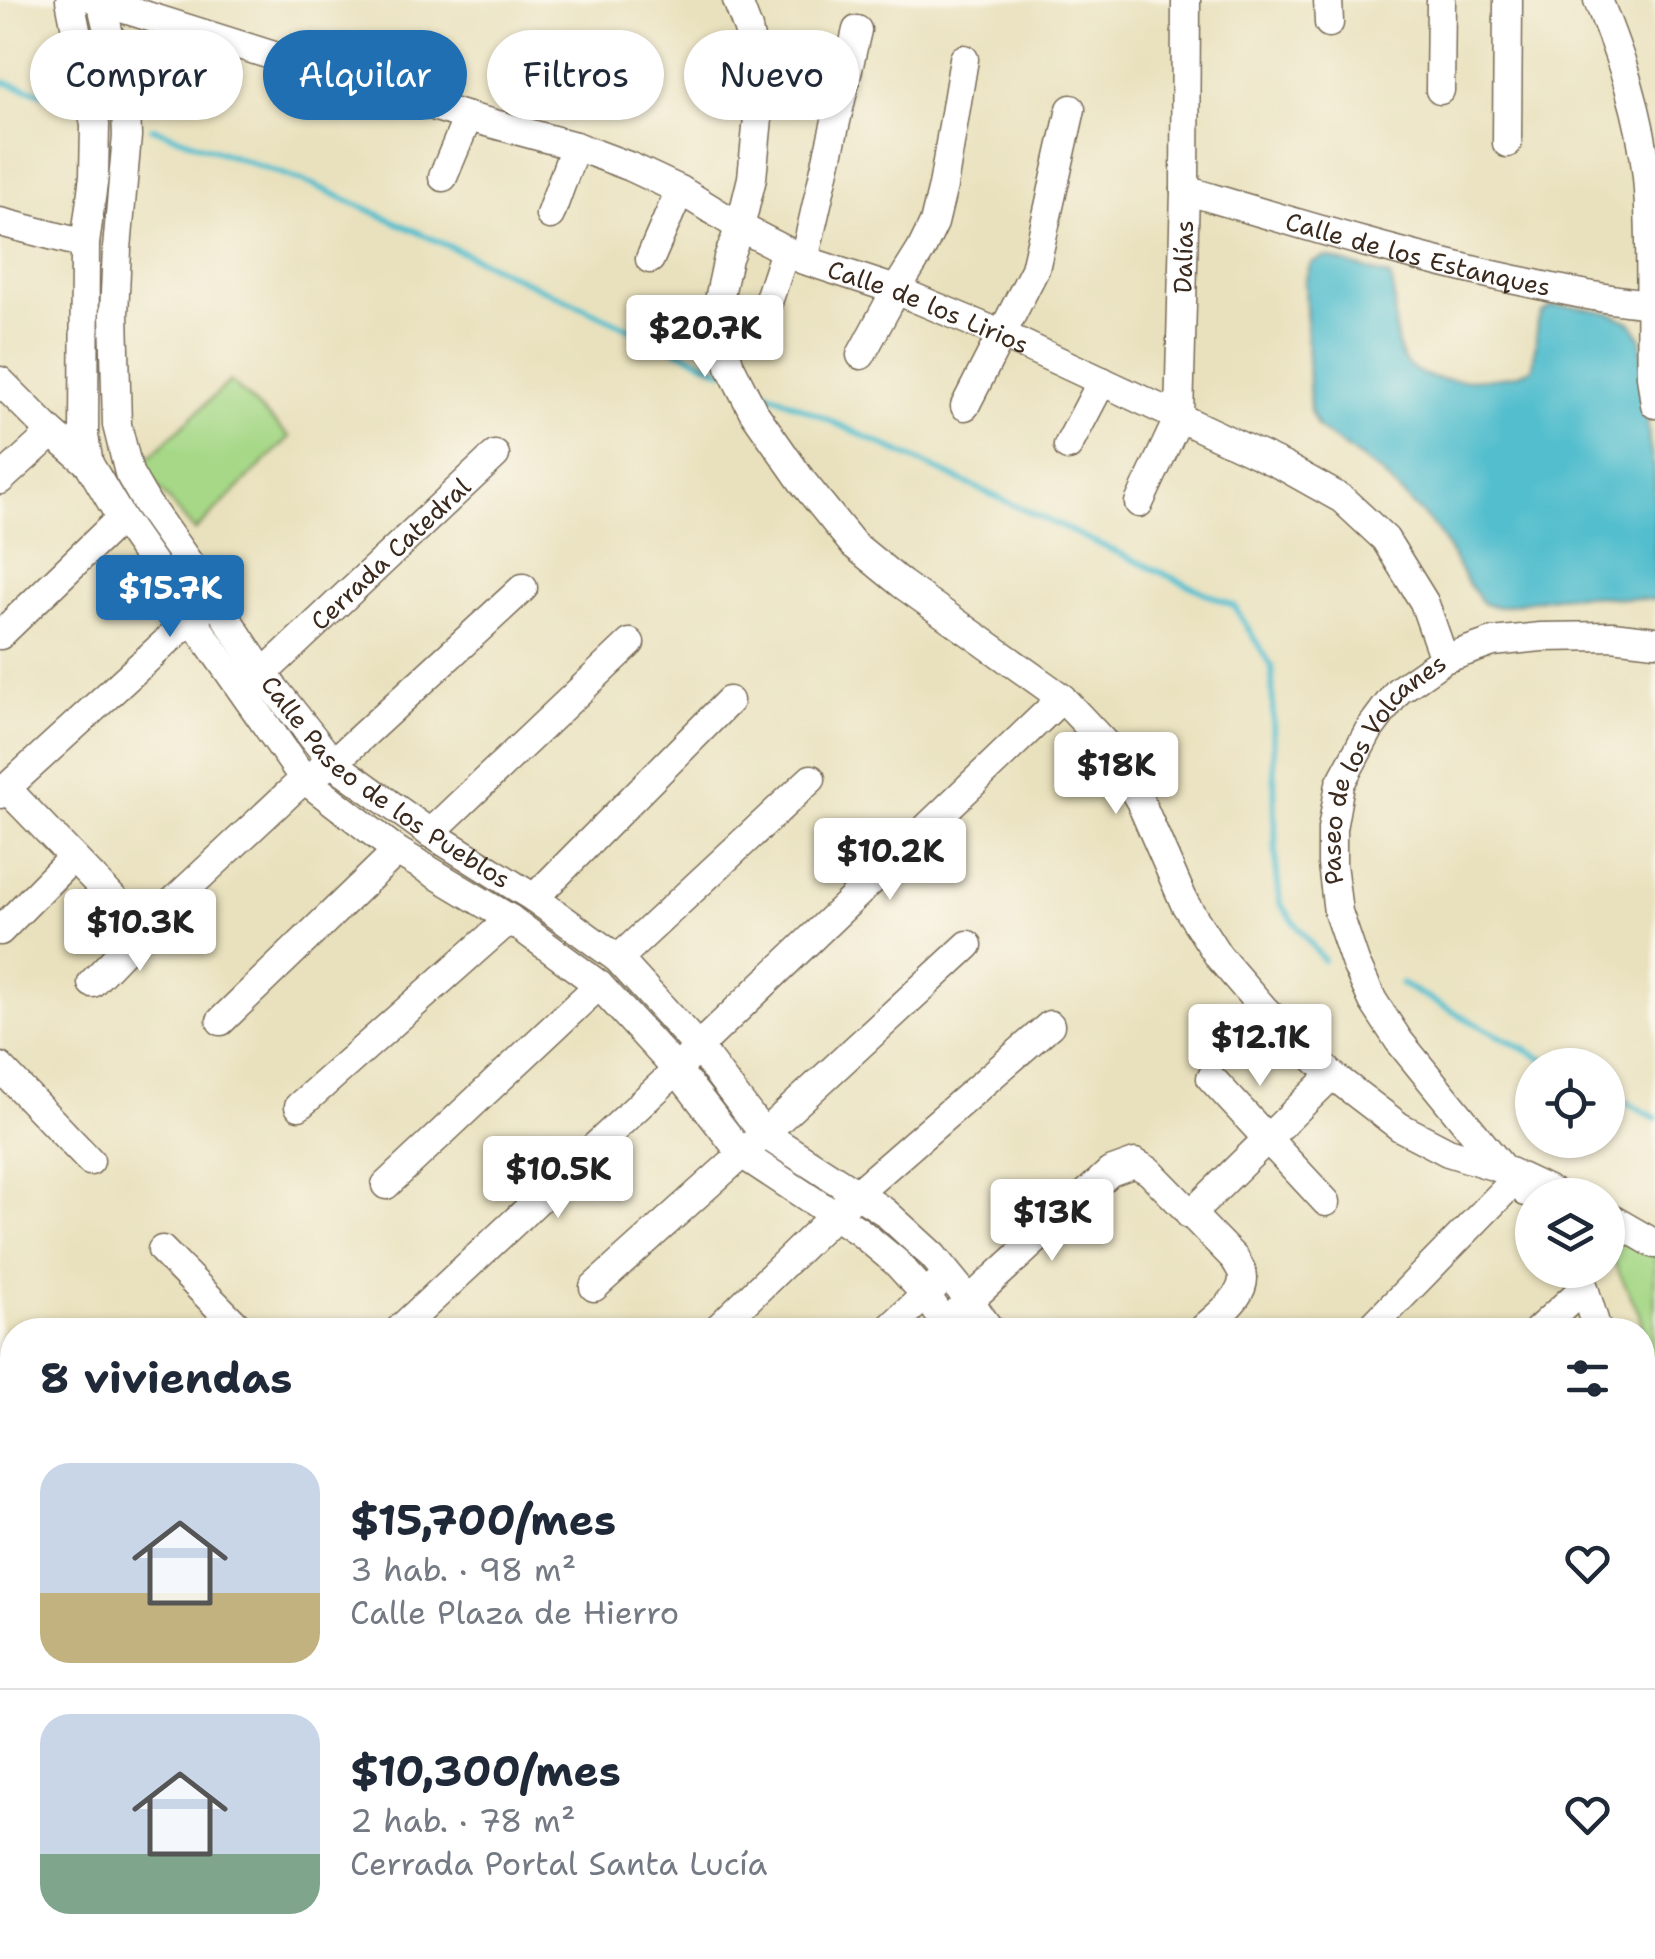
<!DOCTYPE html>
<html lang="es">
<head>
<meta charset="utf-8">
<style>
  body { margin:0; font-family:"Shantell Sans",sans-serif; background:#f2f2f3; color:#1f2937; height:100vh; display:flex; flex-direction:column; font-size:38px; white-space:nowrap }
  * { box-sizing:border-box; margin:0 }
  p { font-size:32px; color:#747a83 }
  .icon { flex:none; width:55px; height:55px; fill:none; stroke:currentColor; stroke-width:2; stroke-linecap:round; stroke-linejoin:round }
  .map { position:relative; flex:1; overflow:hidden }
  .drawer { position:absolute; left:0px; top:1318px; width:1655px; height:642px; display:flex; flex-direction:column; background:#fff; border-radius:40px 40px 0 0; box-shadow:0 2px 8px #0004 }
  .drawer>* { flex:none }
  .banner { position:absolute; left:30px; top:30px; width:1000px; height:90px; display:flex; gap:20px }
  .tools { position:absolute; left:1515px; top:1048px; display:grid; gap:20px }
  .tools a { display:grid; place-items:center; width:110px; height:110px; border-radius:50%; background:#fff; box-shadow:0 2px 8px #0004; font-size:50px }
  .price { position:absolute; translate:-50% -85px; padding:0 22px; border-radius:10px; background:#fff; color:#222; font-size:32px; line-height:65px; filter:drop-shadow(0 2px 5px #0008) }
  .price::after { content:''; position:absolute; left:50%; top:60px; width:30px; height:22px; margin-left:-15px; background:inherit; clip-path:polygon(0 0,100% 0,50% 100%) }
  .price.current { background:#1f6fb2; color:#fff }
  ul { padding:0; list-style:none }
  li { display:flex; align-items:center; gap:30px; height:250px; padding:0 40px }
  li+li { border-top:2px solid #e0e1e3 }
  li span { display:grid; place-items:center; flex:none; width:280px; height:200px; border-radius:30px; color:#555 }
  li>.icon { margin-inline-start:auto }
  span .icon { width:120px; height:120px; fill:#fffc; stroke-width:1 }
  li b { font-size:42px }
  h2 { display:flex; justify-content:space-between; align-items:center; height:120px; padding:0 40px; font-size:42px }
  .tag { padding:0 35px; border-radius:45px; background:#fff; box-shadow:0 2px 8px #0004; font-size:35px; line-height:90px }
  .tag.current { background:#1f6fb2; color:#fff }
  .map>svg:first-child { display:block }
</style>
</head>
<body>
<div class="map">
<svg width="1655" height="1959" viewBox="0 0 1655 1959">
  <rect width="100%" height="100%" fill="#fbf7ec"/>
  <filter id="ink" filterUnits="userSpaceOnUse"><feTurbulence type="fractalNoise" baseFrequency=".01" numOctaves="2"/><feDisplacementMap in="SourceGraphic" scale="20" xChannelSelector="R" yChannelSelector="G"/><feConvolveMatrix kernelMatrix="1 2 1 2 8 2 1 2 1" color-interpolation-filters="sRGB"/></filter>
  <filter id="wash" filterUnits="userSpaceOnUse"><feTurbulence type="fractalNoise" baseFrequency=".0048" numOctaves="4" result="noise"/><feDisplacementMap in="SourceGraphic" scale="40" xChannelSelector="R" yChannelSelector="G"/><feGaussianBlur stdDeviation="2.25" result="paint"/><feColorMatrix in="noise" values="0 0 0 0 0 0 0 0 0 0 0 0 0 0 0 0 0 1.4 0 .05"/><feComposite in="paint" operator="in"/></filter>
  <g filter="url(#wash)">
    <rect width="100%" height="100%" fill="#e9e1bd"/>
    <path fill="#a6d887" stroke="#708152" stroke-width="2.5" d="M 230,381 L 290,437 L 195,531 L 140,466 Z
      M 1608,1214 L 1655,1240 L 1655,1713 L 1645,1649 L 1642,1579 L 1642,1450 L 1650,1364 L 1639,1313 L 1608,1250 Z"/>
    <path fill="#52becd" stroke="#467476" stroke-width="2.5" d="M 1326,257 L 1390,277 L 1393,287 C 1395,305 1393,351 1406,363 C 1414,372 1430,378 1441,379 C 1462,381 1518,380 1533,367 L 1538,321 L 1542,313 L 1552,306 L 1579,307 L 1610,313 L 1630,322 L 1641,337 L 1649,442 L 1655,473 L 1655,600 L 1577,595 L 1546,598 L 1498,607 L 1484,604 L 1471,588 L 1436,528 L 1381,473 L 1318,428 L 1310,411 L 1305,281 L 1311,263 Z"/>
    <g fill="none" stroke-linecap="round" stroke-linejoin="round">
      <path stroke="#52becd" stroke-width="6" d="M 0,81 L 56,97
        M 152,128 L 314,185 L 723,371
        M 748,383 L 1234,606 L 1272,667 L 1276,865 L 1280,903 L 1323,960
        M 1401,984 L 1554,1065
        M 1608,1093 L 1655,1118"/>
    </g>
  </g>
  <g filter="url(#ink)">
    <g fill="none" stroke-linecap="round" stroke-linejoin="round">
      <defs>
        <g id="minor">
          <path d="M 70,0 L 95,125 L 94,176 L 85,244 L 84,436 L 89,464 L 121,518 L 304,779 L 397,851 L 510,919 L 599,985 L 677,1070 L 742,1154 L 860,1232 L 896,1262 L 926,1295 L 950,1330"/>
          <path id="s1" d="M 96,0 L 468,117 L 575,146 L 631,167 L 680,190 L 740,227 L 804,260 L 896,290 L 1003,335 L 1285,467 L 1342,499 L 1385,539 L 1424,602 L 1444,659"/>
          <path id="s2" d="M 101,0 L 126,109 L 127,136 L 117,249 L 114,314 L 117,425 L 129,473 L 147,504 L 214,599 L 263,674 L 333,763 L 430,833 L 534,898 L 618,959 L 698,1047 L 763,1133 L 885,1212 L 933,1256 L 969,1300 L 990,1330"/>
          <path d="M 737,0 L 748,29 L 757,75 L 759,108 L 752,178 L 740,227 L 728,258 L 720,295 L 718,325 L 730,366 L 753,411 L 802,481 L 853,544 L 902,584 L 1062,698 L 1109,748 L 1140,801 L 1185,904 L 1219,957 L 1263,1008 L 1332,1075 L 1400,1127 L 1448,1152 L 1503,1169"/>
          <path d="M 1328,0 L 1329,23"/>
          <path d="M 1598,0 C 1621,57 1641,115 1647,177 C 1653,243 1649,310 1651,376 L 1655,404"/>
          <path d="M 1440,90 L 1441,0"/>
          <path d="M 1507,143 L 1508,0"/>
          <path d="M 443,177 L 468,117"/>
          <path id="s3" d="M 1185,190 C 1293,222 1401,255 1511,279 C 1559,289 1607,301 1655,304"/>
          <path d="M 550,215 L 575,146"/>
          <path d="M 0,222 L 85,244"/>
          <path d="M 650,259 L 680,190"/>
          <path d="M 804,260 L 857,30"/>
          <path d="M 768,302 L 785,251"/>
          <path d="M 861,355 L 896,290 L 921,250 L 934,223 L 943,186 L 964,59"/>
          <path d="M 0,381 L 52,433 L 89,464"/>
          <path d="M 965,406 L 1035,269 L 1071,109"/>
          <path d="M 1068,446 L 1102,381"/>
          <path d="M 0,480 L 52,433"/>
          <path id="s4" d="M 1139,503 L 1179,417 L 1185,190 L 1186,0"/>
          <path d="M 0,635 L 121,518"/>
          <path id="s5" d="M 252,684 L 495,455"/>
          <path d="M 6,788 L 124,910 L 148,925"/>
          <path d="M 0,794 L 201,610"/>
          <path d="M 430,833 L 630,643"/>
          <path d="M 534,898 L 729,701"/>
          <path d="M 0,931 L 72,858"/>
          <path d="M 618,959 L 811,779"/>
          <path d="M 92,983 L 148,925 L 304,779 L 333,763 L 523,588"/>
          <path d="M 221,1021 L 397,851"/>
          <path d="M 0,1067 L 90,1161"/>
          <path d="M 1211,1078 L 1326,1202"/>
          <path d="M 299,1106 L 510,919"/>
          <path d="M 386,1185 L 599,985"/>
          <path id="s6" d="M 1558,1195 L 1503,1169 L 1399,1041 L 1373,1001 L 1355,962 L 1338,912 L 1332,864 L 1332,829 L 1340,784 L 1369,730 L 1398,691 L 1444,659 L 1493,642 L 1541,637 L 1612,636 L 1655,641"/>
          <path d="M 1190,1215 L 1332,1075"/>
          <path d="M 1608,1217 L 1655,1244"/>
          <path d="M 162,1250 L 241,1330"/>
          <path d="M 1574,1270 L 1584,1288 L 1597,1330"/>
          <path d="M 594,1287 L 742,1154 L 968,945"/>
          <path d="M 957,1312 L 1110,1172 L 1135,1163 L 1149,1171 L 1234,1258 C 1235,1259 1242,1271 1242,1272 C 1249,1295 1216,1316 1202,1330"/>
          <path d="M 399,1330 L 677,1070 L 698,1047 L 1062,698"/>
          <path d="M 716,1330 L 856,1194 L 1050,1025"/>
          <path d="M 888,1330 L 938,1283"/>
          <path d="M 1369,1330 L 1517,1178 L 1526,1192"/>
          <path d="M 1538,1330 L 1584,1288"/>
          <path d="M 0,1784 L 12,1711"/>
          <path d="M 1642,1786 L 1655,1782"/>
          <path d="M 1642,1822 L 1655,1867"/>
          <path d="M 1642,1931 L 1655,1928"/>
          <path d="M 552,1948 L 562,1959"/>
          <path d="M 707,1948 L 718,1959"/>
          <path d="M 872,1948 L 879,1959"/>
          <path d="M 1095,1948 L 1099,1959"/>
          <path d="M 1221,1948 L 1223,1959"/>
          <path d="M 108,1959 L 120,1948"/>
          <path d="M 316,1959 L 318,1948"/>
          <path d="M 960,1959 L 987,1948"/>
          <path d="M 1521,1959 L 1570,1948"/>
        </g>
      </defs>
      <use href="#minor" stroke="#786a56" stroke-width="31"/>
      <use href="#minor" stroke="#fff" stroke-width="28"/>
    </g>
  </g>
  <g text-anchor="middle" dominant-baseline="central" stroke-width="8" stroke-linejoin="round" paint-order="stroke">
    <g font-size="25" fill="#3b2a1e" stroke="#fbf7ec">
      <text stroke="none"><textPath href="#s3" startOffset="242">Calle de los Estanques</textPath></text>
      <text stroke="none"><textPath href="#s4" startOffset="255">Dalías</textPath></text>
      <text stroke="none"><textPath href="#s1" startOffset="890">Calle de los Lirios</textPath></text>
      <text stroke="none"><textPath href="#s5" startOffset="190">Cerrada Catedral</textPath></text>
      <text stroke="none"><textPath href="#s6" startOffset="530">Paseo de los Volcanes</textPath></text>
      <text stroke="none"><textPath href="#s2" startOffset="885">Calle Paseo de los Pueblos</textPath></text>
    </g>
  </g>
</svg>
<div class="tools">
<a><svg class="icon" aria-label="locate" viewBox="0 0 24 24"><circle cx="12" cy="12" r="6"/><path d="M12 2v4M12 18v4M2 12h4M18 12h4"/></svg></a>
<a><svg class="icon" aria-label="layers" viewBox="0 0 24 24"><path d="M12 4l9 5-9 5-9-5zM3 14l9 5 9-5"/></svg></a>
</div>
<b class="price" style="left:705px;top:380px">$20.7K</b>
<b class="price current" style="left:170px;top:640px">$15.7K</b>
<b class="price" style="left:1116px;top:817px">$18K</b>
<b class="price" style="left:890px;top:903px">$10.2K</b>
<b class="price" style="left:140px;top:974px">$10.3K</b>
<b class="price" style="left:1260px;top:1089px">$12.1K</b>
<b class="price" style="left:558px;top:1221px">$10.5K</b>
<b class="price" style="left:1052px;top:1264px">$13K</b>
<div class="banner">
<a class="tag">Comprar</a>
<a class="tag current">Alquilar</a>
<a class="tag">Filtros</a>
<a class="tag">Nuevo</a>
</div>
<section class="drawer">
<h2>8 viviendas<svg class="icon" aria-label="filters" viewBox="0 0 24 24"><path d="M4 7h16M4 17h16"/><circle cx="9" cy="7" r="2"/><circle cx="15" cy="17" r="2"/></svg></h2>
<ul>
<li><span style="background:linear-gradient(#c9d6e8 65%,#c2b280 0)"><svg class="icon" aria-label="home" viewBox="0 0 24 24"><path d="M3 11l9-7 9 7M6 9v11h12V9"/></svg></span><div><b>$15,700/mes</b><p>3 hab. · 98 m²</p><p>Calle Plaza de Hierro</p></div><svg class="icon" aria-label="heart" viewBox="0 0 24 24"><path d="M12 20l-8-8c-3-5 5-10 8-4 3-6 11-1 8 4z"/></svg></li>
<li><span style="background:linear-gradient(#c9d6e8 70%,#7fa58c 0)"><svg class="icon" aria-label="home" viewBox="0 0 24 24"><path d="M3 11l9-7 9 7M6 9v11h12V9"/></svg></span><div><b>$10,300/mes</b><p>2 hab. · 78 m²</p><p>Cerrada Portal Santa Lucía</p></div><svg class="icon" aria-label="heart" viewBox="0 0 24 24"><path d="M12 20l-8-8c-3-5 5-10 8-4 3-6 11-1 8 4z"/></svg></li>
</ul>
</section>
</div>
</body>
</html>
